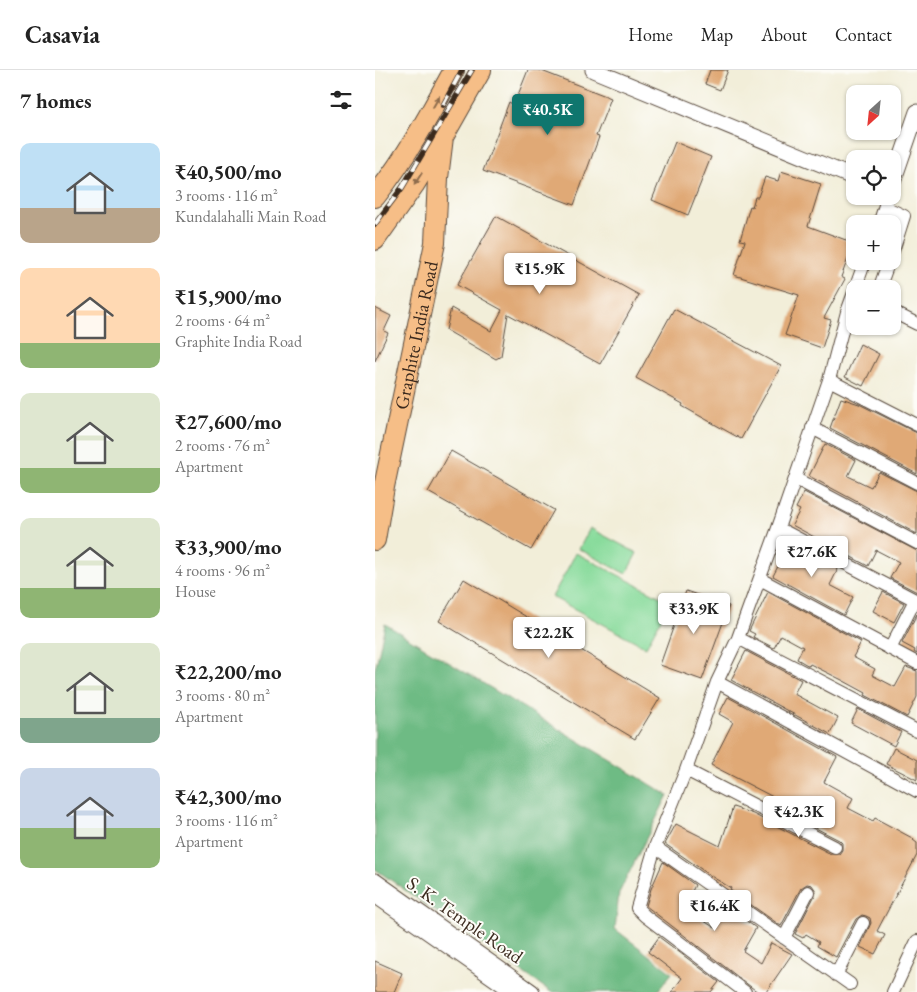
<!DOCTYPE html>
<html lang="en">
<head>
<meta charset="utf-8">
<style>
  body { margin:0; font-family:"EB Garamond",serif; background:#f2f2f2; color:#222; height:100vh; display:flex; flex-direction:column; font-size:19px; white-space:nowrap }
  * { box-sizing:border-box; margin:0 }
  p { font-size:16px; color:#767676 }
  .icon { flex:none; width:28px; height:28px; fill:none; stroke:currentColor; stroke-width:2; stroke-linecap:round; stroke-linejoin:round }
  .map { position:relative; flex:1; overflow:hidden }
  .panel { display:flex; flex-direction:column; background:#fff; width:375px }
  .panel>* { flex:none }
  .needle { width:32px; rotate:207deg }
  .buttons { position:absolute; left:471px; top:15px; display:grid; gap:10px }
  .buttons a { display:grid; place-items:center; width:55px; height:55px; border-radius:10px; background:#fff; box-shadow:0 1px 4px #0004; font-size:25px }
  .price { position:absolute; translate:-50% -42px; padding:0 11px; border-radius:5px; background:#fff; color:#222; font-size:16px; line-height:32px; filter:drop-shadow(0 1px 2px #0008) }
  .price::after { content:''; position:absolute; left:50%; top:30px; width:15px; height:11px; margin-left:-8px; background:inherit; clip-path:polygon(0 0,100% 0,50% 100%) }
  .price.selected { background:#0f766e; color:#fff }
  ul { padding:0; list-style:none }
  li { display:flex; align-items:center; gap:15px; height:125px; padding:0 20px }
  li span { display:grid; place-items:center; flex:none; width:140px; height:100px; border-radius:10px; color:#555 }
  li>.icon { margin-inline-start:auto }
  span .icon { width:60px; height:60px; fill:#fffc; stroke-width:1 }
  li b { font-size:21px }
  h2 { display:flex; justify-content:space-between; align-items:center; height:60px; padding:0 20px; font-size:21px }
  header { display:flex; align-items:center; gap:30px; box-sizing:border-box; height:70px; padding:0 25px; background:#fff; border-bottom:1px solid #e0e0e0 }
  header strong { font-size:24px }
  nav { display:flex; gap:28px; margin-inline-start:auto; font-size:18px }
  main { display:flex; flex:1; min-height:0 }
  .map>svg:first-child { display:block }
</style>
</head>
<body>
<header>
<strong>Casavia</strong>
<nav><a>Home</a><a>Map</a><a>About</a><a>Contact</a></nav>
</header>
<main>
<section class="panel">
<h2>7 homes<svg class="icon" aria-label="filters" viewBox="0 0 24 24"><path d="M4 7h16M4 17h16"/><circle cx="9" cy="7" r="2"/><circle cx="15" cy="17" r="2"/></svg></h2>
<ul>
<li><span style="background:linear-gradient(#bfe0f5 65%,#b9a48a 0)"><svg class="icon" aria-label="home" viewBox="0 0 24 24"><path d="M3 11l9-7 9 7M6 9v11h12V9"/></svg></span><div><b>₹40,500/mo</b><p>3 rooms · 116 m²</p><p>Kundalahalli Main Road</p></div></li>
<li><span style="background:linear-gradient(#ffd9b3 75%,#8fb573 0)"><svg class="icon" aria-label="home" viewBox="0 0 24 24"><path d="M3 11l9-7 9 7M6 9v11h12V9"/></svg></span><div><b>₹15,900/mo</b><p>2 rooms · 64 m²</p><p>Graphite India Road</p></div></li>
<li><span style="background:linear-gradient(#dfe7d0 75%,#8fb573 0)"><svg class="icon" aria-label="home" viewBox="0 0 24 24"><path d="M3 11l9-7 9 7M6 9v11h12V9"/></svg></span><div><b>₹27,600/mo</b><p>2 rooms · 76 m²</p><p>Apartment</p></div></li>
<li><span style="background:linear-gradient(#dfe7d0 70%,#8fb573 0)"><svg class="icon" aria-label="home" viewBox="0 0 24 24"><path d="M3 11l9-7 9 7M6 9v11h12V9"/></svg></span><div><b>₹33,900/mo</b><p>4 rooms · 96 m²</p><p>House</p></div></li>
<li><span style="background:linear-gradient(#dfe7d0 75%,#7fa58c 0)"><svg class="icon" aria-label="home" viewBox="0 0 24 24"><path d="M3 11l9-7 9 7M6 9v11h12V9"/></svg></span><div><b>₹22,200/mo</b><p>3 rooms · 80 m²</p><p>Apartment</p></div></li>
<li><span style="background:linear-gradient(#c9d6e8 60%,#8fb573 0)"><svg class="icon" aria-label="home" viewBox="0 0 24 24"><path d="M3 11l9-7 9 7M6 9v11h12V9"/></svg></span><div><b>₹42,300/mo</b><p>3 rooms · 116 m²</p><p>Apartment</p></div></li>
</ul>
</section>
<div class="map">
<svg width="542" height="922" viewBox="0 0 542 922">
  <rect width="100%" height="100%" fill="#fdfcf7"/>
  <filter id="ink" filterUnits="userSpaceOnUse"><feTurbulence type="fractalNoise" baseFrequency=".02" numOctaves="2"/><feDisplacementMap in="SourceGraphic" scale="10" xChannelSelector="R" yChannelSelector="G"/><feConvolveMatrix kernelMatrix="1 2 1 2 8 2 1 2 1" color-interpolation-filters="sRGB"/></filter>
  <filter id="wash" filterUnits="userSpaceOnUse"><feTurbulence type="fractalNoise" baseFrequency=".0096" numOctaves="4" result="noise"/><feDisplacementMap in="SourceGraphic" scale="20" xChannelSelector="R" yChannelSelector="G"/><feGaussianBlur stdDeviation="1.12" result="paint"/><feColorMatrix in="noise" values="0 0 0 0 0 0 0 0 0 0 0 0 0 0 0 0 0 1.4 0 .05"/><feComposite in="paint" operator="in"/></filter>
  <g filter="url(#wash)">
    <rect width="100%" height="100%" fill="#f2eed9"/>
    <path fill="#89db9c" stroke="#62825d" d="M 215,458 L 262,483 L 251,504 L 204,479 Z
      M 201,483 L 295,532 L 271,577 L 177,527 Z"/>
    <path fill="#6ebb84" stroke="#547251" d="M 10,554 L 293,725 L 244,823 L 240,859 L 297,903 L 282,922 L 176,922 L 0,799 L 0,600 Z"/>
    <g id="blocks">
      <path fill="#e0a976" d="M 153,0 L 164,0 L 236,28 L 221,66 L 224,67 L 199,135 L 108,101 L 134,32 L 139,35 Z
        M 335,0 L 353,0 L 345,20 L 330,14 Z
        M 300,72 L 336,87 L 313,145 L 277,130 Z
        M 406,101 L 446,114 L 433,156 L 479,173 L 466,207 L 470,209 L 449,248 L 456,250 L 447,278 L 410,265 L 424,225 L 359,205 L 370,171 L 365,170 L 375,136 L 377,137 L 380,127 L 383,127 L 390,107 L 403,111 Z
        M 121,146 L 264,225 L 225,294 L 133,244 L 126,286 L 121,289 L 71,260 L 76,238 L 116,261 L 127,240 L 82,215 Z
        M 0,238 L 16,246 L 9,261 L 13,263 L 0,291 Z
        M 299,239 L 406,296 L 366,369 L 307,336 L 308,334 L 261,308 Z
        M 485,274 L 504,284 L 488,316 L 470,307 Z
        M 466,328 L 484,334 L 542,363 L 542,404 L 455,358 Z
        M 450,374 L 481,390 L 473,406 L 496,417 L 504,402 L 542,421 L 542,464 L 434,406 Z
        M 76,381 L 179,440 L 156,480 L 53,422 Z
        M 429,422 L 542,481 L 542,522 L 515,508 L 524,492 L 501,480 L 493,496 L 417,455 L 425,440 L 421,438 Z
        M 415,473 L 463,499 L 455,515 L 478,527 L 469,545 L 398,506 Z
        M 89,509 L 285,628 L 260,669 L 64,551 Z
        M 311,521 L 354,536 L 327,610 L 285,595 Z
        M 393,522 L 486,572 L 478,587 L 500,599 L 497,605 L 520,617 L 531,597 L 542,601 L 542,627 L 532,647 L 490,625 L 491,623 L 467,610 L 435,594 L 434,596 L 422,589 L 428,577 L 406,565 L 399,578 L 378,567 L 380,564 L 374,561 Z
        M 508,522 L 529,533 L 519,552 L 498,541 Z
        M 542,544 L 542,584 L 539,582 L 540,580 L 527,573 Z
        M 371,581 L 426,610 L 419,624 L 463,648 L 455,664 L 356,610 Z
        M 353,627 L 462,687 L 449,712 L 478,728 L 473,738 L 498,751 L 500,748 L 539,769 L 538,770 L 542,773 L 542,785 L 502,861 L 510,865 L 500,884 L 485,877 L 496,853 L 495,848 L 491,846 L 487,845 L 481,849 L 461,887 L 442,876 L 444,872 L 431,864 L 428,868 L 420,864 L 440,825 L 441,821 L 437,815 L 432,814 L 426,818 L 406,856 L 355,820 L 356,818 L 339,808 L 290,774 L 301,754 L 345,776 L 358,737 L 378,744 L 456,784 L 464,784 L 467,780 L 467,773 L 464,770 L 396,735 L 400,728 L 336,695 L 358,652 L 344,644 Z
        M 483,639 L 526,662 L 519,676 L 476,653 Z
        M 519,678 L 542,690 L 542,710 L 511,694 Z
        M 288,792 L 320,815 L 309,838 L 340,858 L 352,837 L 381,858 L 368,881 L 386,893 L 396,873 L 417,884 L 391,922 L 383,922 L 376,917 L 271,836 L 276,819 Z
        M 284,867 L 344,912 L 336,922 L 297,922 L 307,908 L 273,882 Z
        M 0,891 L 27,903 L 19,922 L 0,922 Z"/>
    </g>
  </g>
  <g filter="url(#ink)">
    <use href="#blocks" fill-opacity="0" stroke="#56473a" stroke-width="1"/>
    <g fill="none" stroke-linecap="round" stroke-linejoin="round">
      <defs>
        <path id="minor" d="M 510,137 L 529,146 L 518,181
          M 504,154 L 513,126
          M 480,219 L 490,191
          M 504,219 L 514,191
          M 518,242 L 542,254
          M 454,310 L 542,355
          M 437,358 L 542,413
          M 421,409 L 542,473
          M 403,458 L 542,531
          M 385,509 L 542,593
          M 363,568 L 542,661
          M 515,579 L 540,530
          M 342,612 L 542,721
          M 311,700 L 460,777
          M 280,777 L 475,914
          M 409,868 L 433,822
          M 461,905 L 488,853
          M 370,922 L 270,846 L 262,838 L 280,777 L 311,700 L 342,612 L 363,568 L 403,458 L 454,310 L 472,242 L 480,220
          M 518,922 L 542,871"/>
        <path id="tertiary" d="M 218,0 L 480,108
          M 518,112 L 542,42
          M 0,811 L 157,922
          M 0,825 L 139,922"/>
        <g id="primary">
          <path d="M 0,127 C 31,88 55,44 79,0"/>
          <path d="M 0,170 L 39,115 L 63,75"/>
          <path id="s1" d="M 0,470 L 9,417 L 60,173 L 63,108 L 68,67 L 106,0"/>
        </g>
      </defs>
      <use href="#minor" stroke="#56473a" stroke-width="14"/>
      <use href="#tertiary" stroke="#56473a" stroke-width="17"/>
      <use href="#primary" stroke="#56473a" stroke-width="22"/>
      <use href="#minor" stroke="#fff" stroke-width="12"/>
      <use href="#tertiary" stroke="#fff" stroke-width="15"/>
      <use href="#primary" stroke="#f6be87" stroke-width="20"/>
      <defs>
        <path id="rail" d="M 68,35 L 87,0
          M 0,154 L 27,118 L 97,0"/>
      </defs>
      <use href="#rail" stroke="#3b2a1e" stroke-width="5.5"/>
      <use href="#rail" stroke="#fdfcf7" stroke-width="4" stroke-dasharray="11" stroke-linecap="butt"/>
    </g>
    <defs><path id="oneway-solid" d="M-6-.8H1V-3.2L6.5 0L1 3.2V.8H-6Z" transform="scale(1.25)"/></defs>
    <g fill="#8f6d4d">
      <use href="#oneway-solid" transform="translate(61 32) rotate(-61)"/>
      <use href="#oneway-solid" transform="translate(43 109) rotate(122)"/>
    </g>
  </g>
  <g text-anchor="middle" dominant-baseline="central" stroke-width="4" stroke-linejoin="round" paint-order="stroke">
    <g font-size="19" fill="#3b2a1e" stroke="#fdfcf7">
      <text stroke="none"><textPath href="#s1" startOffset="209">Graphite India Road</textPath></text>
      <text transform="translate(90 850) rotate(35)">S. K. Temple Road</text>
    </g>
  </g>
</svg>
<div class="buttons">
<a><svg class="needle" viewBox="-14 -14 28 28"><path d="M0-13l5 13h-10z" fill="#e53935"/><path d="M0 13l5-13h-10z" fill="#767676"/></svg></a>
<a><svg class="icon" aria-label="locate" viewBox="0 0 24 24"><circle cx="12" cy="12" r="6"/><path d="M12 2v4M12 18v4M2 12h4M18 12h4"/></svg></a>
<a>+</a>
<a>−</a>
</div>
<b class="price selected" style="left:173px;top:66px">₹40.5K</b>
<b class="price" style="left:165px;top:225px">₹15.9K</b>
<b class="price" style="left:437px;top:508px">₹27.6K</b>
<b class="price" style="left:319px;top:565px">₹33.9K</b>
<b class="price" style="left:174px;top:589px">₹22.2K</b>
<b class="price" style="left:424px;top:768px">₹42.3K</b>
<b class="price" style="left:340px;top:862px">₹16.4K</b>
</div>
</main>
</body>
</html>
